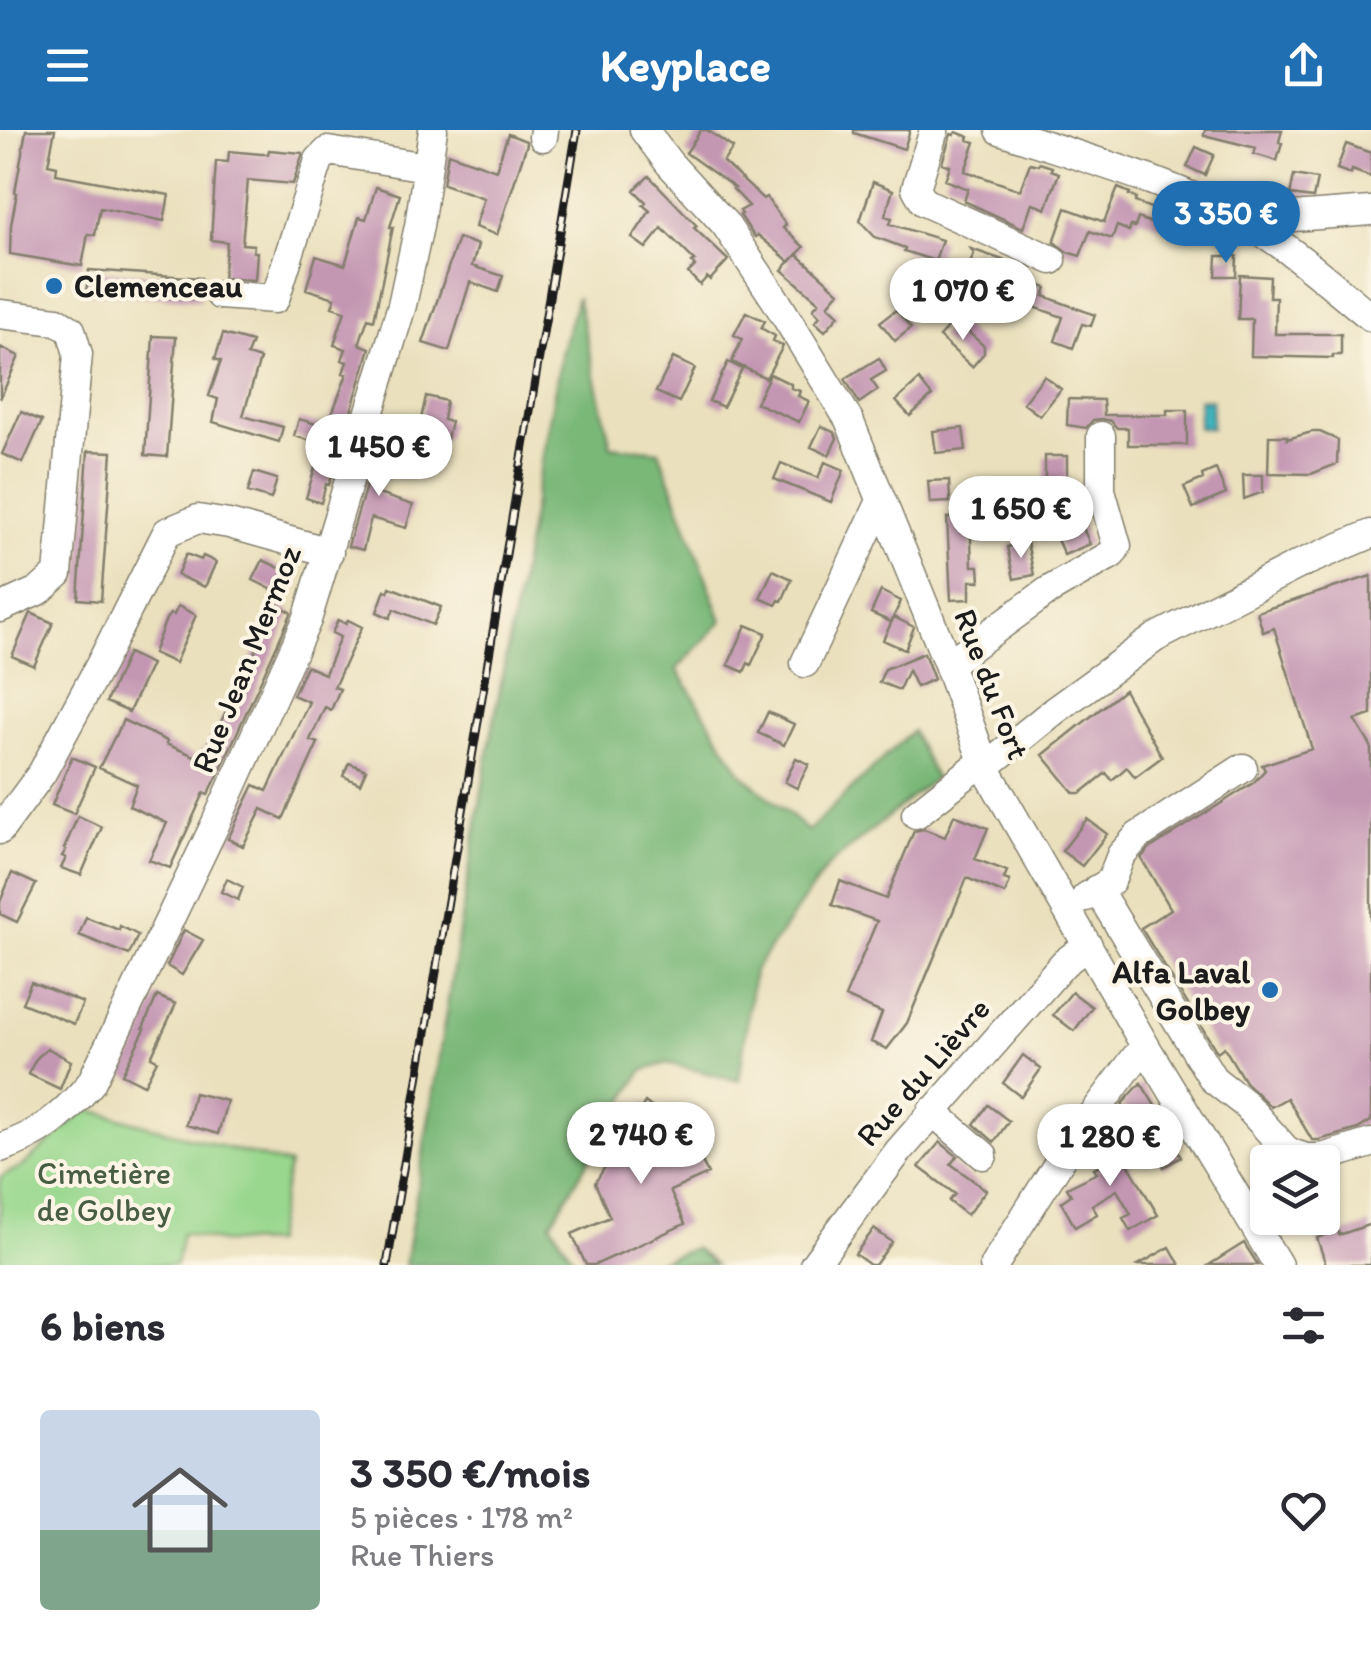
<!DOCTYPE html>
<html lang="fr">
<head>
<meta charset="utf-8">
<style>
  body { margin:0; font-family:Itim,sans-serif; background:#f7f7f7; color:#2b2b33; height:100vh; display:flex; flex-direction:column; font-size:38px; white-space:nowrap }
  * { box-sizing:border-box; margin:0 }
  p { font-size:32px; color:#7c7c81 }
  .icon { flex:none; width:55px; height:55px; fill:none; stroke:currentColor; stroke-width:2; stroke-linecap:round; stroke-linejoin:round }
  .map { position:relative; height:1135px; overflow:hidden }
  .panel { display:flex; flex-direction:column; background:#fff; flex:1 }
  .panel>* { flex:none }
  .controls { position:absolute; left:1250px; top:1015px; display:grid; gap:20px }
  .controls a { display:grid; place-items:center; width:90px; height:90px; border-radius:10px; background:#fff; box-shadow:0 2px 8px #0004; font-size:50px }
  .price { position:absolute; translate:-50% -85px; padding:0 22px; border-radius:35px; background:#fff; color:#222; font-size:32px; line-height:65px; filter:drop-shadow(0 2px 5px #0008) }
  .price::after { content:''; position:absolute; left:50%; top:60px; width:30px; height:22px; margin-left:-15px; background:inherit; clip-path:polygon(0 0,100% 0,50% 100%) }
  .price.current { background:#1f6fb2; color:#fff }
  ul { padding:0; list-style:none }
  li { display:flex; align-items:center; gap:30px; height:250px; padding:0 40px }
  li+li { border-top:2px solid #e1e1e2 }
  li span { display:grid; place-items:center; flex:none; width:280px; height:200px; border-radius:10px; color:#555 }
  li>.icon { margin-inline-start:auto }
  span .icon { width:120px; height:120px; fill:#fffc; stroke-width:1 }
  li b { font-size:42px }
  h2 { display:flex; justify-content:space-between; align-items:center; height:120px; padding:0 40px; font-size:42px }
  header { display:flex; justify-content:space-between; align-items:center; height:130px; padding:0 40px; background:#1f6fb2; color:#fff; font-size:45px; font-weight:700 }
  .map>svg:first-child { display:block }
</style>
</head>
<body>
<header><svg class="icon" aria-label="menu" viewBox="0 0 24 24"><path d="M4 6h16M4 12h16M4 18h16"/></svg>Keyplace<svg class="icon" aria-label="share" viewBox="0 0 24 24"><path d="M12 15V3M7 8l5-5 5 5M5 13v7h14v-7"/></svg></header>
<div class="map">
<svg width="1371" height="1135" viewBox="0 0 1371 1135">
  <rect width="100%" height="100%" fill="#fcf5e5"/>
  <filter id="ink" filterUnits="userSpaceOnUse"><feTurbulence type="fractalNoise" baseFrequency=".01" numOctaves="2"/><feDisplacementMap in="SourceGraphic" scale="20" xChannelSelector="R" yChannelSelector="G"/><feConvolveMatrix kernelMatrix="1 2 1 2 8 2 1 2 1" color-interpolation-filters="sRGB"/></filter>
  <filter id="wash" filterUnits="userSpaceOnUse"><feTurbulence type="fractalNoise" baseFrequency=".0048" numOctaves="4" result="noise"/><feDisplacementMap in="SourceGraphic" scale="40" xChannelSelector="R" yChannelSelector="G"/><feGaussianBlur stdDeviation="2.25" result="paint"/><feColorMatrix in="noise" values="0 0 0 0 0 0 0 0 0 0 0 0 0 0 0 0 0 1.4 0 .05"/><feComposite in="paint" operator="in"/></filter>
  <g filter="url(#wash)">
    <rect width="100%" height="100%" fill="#eae0bd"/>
    <path fill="#98d78d" stroke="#5a7a54" stroke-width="2.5" d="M 87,979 L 289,1035 L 273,1113 L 221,1112 L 182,1103 L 176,1135 L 0,1135 L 0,1047 L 23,1036 Z"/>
    <path fill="#7ab878" stroke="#4b6a4a" stroke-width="2.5" d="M 577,167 L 611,316 L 659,321 L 722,491 L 677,539 L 741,643 L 808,701 L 912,601 L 935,648 L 827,737 L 754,841 L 739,951 L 667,933 L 642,941 L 551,1093 L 577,1135 L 405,1135 L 488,624 L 562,220 Z
      M 694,1118 L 715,1135 L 649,1135 Z"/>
    <path fill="#42b2bb" stroke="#2f676c" stroke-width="2.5" d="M 1199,269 L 1212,270 L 1211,298 L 1198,298 Z"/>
    <g id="blocks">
      <path fill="#c396b2" d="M 26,0 L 55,0 L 48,34 L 57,36 L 56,44 L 169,65 L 164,91 L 100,78 L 95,105 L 88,104 L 82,136 L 10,124 L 11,95 L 17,63 L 15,62 Z
        M 701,0 L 707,0 L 733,18 L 723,32 L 763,69 L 766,67 L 786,95 L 783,98 L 804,117 L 790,132 L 758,105 L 755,107 L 749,99 L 740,85 L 742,84 L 740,81 L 749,76 L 733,59 L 735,58 L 686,23 Z
        M 854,0 L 910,0 L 904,19 L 854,3 Z
        M 1205,0 L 1282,0 L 1279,12 L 1282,13 L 1277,31 L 1254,24 L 1256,18 L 1204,5 Z
        M 956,2 L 969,7 L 968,10 L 975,12 L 965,41 L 1020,60 L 1030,33 L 1038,35 L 1039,33 L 1052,37 L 1051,40 L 1059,43 L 1046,79 L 1032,73 L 1023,98 L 964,71 L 968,59 L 945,50 L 950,36 L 942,33 L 951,4 L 954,5 Z
        M 508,4 L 526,11 L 527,14 L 497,105 L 475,97 L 484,68 L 443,54 L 448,23 L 496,40 Z
        M 1346,14 L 1371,23 L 1371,47 L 1352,40 L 1351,44 L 1337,39 Z
        M 1196,17 L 1214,25 L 1205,45 L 1187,37 Z
        M 269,20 L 303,23 L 293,54 L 248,50 L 242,114 L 254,115 L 253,122 L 257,122 L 255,150 L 223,148 L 227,112 L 211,110 L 216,31 L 228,32 L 229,21 L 261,24 L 268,24 Z
        M 1294,45 L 1317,49 L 1313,68 L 1290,65 Z
        M 649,46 L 697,96 L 694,98 L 728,130 L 710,150 L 707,147 L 700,155 L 688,143 L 695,136 L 692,133 L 695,131 L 662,98 L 646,118 L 632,108 L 650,81 L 643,75 L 646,72 L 634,60 Z
        M 873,52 L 893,60 L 885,86 L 892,88 L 890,94 L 942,110 L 935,131 L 904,121 L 905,118 L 875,107 L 860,91 Z
        M 376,57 L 400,65 L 390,97 L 393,97 L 374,190 L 368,188 L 359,214 L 370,218 L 329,355 L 326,354 L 321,373 L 306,368 L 322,314 L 294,306 L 299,289 L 327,297 L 347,244 L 343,243 L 347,232 L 342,230 L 346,219 L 334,215 L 345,181 L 332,177 L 335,168 L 306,159 L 316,126 L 345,135 L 359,87 L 366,89 Z
        M 1118,58 L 1130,63 L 1129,65 L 1136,68 L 1135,72 L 1169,85 L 1173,78 L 1195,87 L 1187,106 L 1138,88 L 1135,97 L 1131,96 L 1129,101 L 1117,96 L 1112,109 L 1090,101 L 1080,126 L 1067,122 L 1054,112 L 1066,78 L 1104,92 Z
        M 1247,60 L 1262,64 L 1260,73 L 1253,76 L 1243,72 Z
        M 458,108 L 478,115 L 472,136 L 503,146 L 498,162 L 470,152 L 449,221 L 423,213 Z
        M 971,119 L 1003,130 L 997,147 L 988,136 L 961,158 L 974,123 Z
        M 797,124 L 839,162 L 828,175 L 839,185 L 825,201 L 815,192 L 820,186 L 813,179 L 819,172 L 782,140 Z
        M 1217,126 L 1237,126 L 1236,146 L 1216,146 Z
        M 89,140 L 201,148 L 200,170 L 86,162 Z
        M 1240,145 L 1270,147 L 1269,167 L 1276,167 L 1275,204 L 1341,204 L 1341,225 L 1333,225 L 1333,228 L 1251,226 L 1252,189 L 1238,189 Z
        M 1021,149 L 1047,158 L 1044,166 L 1095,185 L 1091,196 L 1082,194 L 1073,218 L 1055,211 L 1063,187 L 1014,170 Z
        M 896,180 L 911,198 L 895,211 L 880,192 Z
        M 746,182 L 765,191 L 761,198 L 775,206 L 773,211 L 783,216 L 766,248 L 732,232 L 742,209 L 734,205 Z
        M 955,190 L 984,216 L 984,223 L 972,237 L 939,207 Z
        M 223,204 L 252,212 L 247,225 L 260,229 L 243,286 L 283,297 L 279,312 L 213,292 L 218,269 L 209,266 L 221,231 L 215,229 Z
        M 153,206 L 176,207 L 167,327 L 145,325 Z
        M 0,217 L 19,226 L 0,269 Z
        M 673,228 L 695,238 L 679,272 L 656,262 Z
        M 879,228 L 886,241 L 871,250 L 878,260 L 859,273 L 845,249 Z
        M 728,232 L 742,239 L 723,277 L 709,271 Z
        M 770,244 L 791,254 L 791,258 L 800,261 L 798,266 L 809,271 L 799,292 L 756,273 Z
        M 1044,246 L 1061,259 L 1040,286 L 1023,273 Z
        M 919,250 L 932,266 L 910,286 L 896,271 Z
        M 426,266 L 446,271 L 443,290 L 451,292 L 447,309 L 418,303 Z
        M 1068,269 L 1103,270 L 1104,285 L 1167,285 L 1167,280 L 1187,280 L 1187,315 L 1128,315 L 1128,298 L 1117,298 L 1111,291 L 1102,289 L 1093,290 L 1086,298 L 1067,295 Z
        M 21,282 L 42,291 L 23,333 L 2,324 Z
        M 821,296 L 835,303 L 837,308 L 829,325 L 811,317 Z
        M 963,298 L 966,320 L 936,323 L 933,301 Z
        M 382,302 L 395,305 L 378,364 L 413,375 L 406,398 L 371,388 L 363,420 L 348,416 Z
        M 1312,302 L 1320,302 L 1338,310 L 1337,334 L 1311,344 L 1268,343 L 1269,306 L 1287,306 L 1287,309 Z
        M 88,321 L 112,322 L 101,471 L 78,469 Z
        M 1045,326 L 1067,326 L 1067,359 L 1045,359 Z
        M 825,332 L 844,340 L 831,372 L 774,349 L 781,333 L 818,348 Z
        M 1216,339 L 1226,364 L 1193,378 L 1184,357 L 1203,349 L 1202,345 Z
        M 254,342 L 277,349 L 271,369 L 248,362 Z
        M 1243,345 L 1263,345 L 1263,362 L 1244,369 Z
        M 949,350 L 950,372 L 930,373 L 928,351 Z
        M 970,387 L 972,436 L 979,436 L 980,451 L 970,451 L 970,469 L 951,470 L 947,388 Z
        M 1078,387 L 1090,414 L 1064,425 L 1052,398 Z
        M 1027,412 L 1034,445 L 1014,449 L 1007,417 Z
        M 186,424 L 201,430 L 203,426 L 216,432 L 205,457 L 177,445 Z
        M 263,430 L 294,445 L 285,466 L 253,450 Z
        M 773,440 L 792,449 L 782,471 L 779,470 L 776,475 L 760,468 Z
        M 1371,446 L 1371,585 L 1355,590 L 1371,616 L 1371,991 L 1358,999 L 1319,1010 L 1312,1010 L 1287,968 L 1271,977 L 1245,952 L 1224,917 L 1217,922 L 1141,798 L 1171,779 L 1141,728 L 1149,719 L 1253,653 L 1265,640 L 1262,635 L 1312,619 L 1274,498 L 1263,502 L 1257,482 Z
        M 390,457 L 441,477 L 433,495 L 394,479 L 390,488 L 377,482 L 385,460 L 388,462 Z
        M 881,461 L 901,471 L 891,492 L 871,483 Z
        M 278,475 L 291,482 L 291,484 L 217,647 L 208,665 L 204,663 L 170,738 L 149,730 L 167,693 L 129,676 L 137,655 L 99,638 L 115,606 L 116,606 L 123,590 L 167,611 L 166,614 L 197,627 L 200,620 L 203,622 L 211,607 L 213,608 L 226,581 L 232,584 L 244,559 L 241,557 L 246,547 L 243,546 Z
        M 178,476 L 196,485 L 175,533 L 153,523 L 166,489 L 170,484 L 174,485 Z
        M 31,483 L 53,493 L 34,536 L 12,526 Z
        M 894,487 L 914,497 L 905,520 L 883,510 Z
        M 338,490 L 346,494 L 348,490 L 362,497 L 334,557 L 340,559 L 331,580 L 325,577 L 310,610 L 318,613 L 283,689 L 262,679 L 243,716 L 228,709 L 254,655 L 267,661 L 309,572 L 293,565 L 306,536 L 325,544 L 340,507 L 332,503 Z
        M 746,495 L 766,503 L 751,535 L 748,533 L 744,542 L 728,535 Z
        M 128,523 L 151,534 L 129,582 L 106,572 Z
        M 924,523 L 934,549 L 916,557 L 908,540 L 899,560 L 879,552 L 885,539 Z
        M 1124,560 L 1162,627 L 1135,647 L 1127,637 L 1112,650 L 1106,643 L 1081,663 L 1074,663 L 1043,625 Z
        M 768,582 L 794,594 L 784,615 L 758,603 Z
        M 72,627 L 95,637 L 74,684 L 52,675 Z
        M 796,628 L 809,634 L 797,658 L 785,652 Z
        M 349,633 L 366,640 L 360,654 L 343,646 Z
        M 954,685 L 988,698 L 975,729 L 1007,741 L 1004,749 L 1010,751 L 1005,764 L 967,748 L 907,893 L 887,919 L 871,912 L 882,883 L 845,867 L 877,791 L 832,775 L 840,751 L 886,769 L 914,701 L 924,699 L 945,707 Z
        M 78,686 L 102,697 L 81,745 L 61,738 L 66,728 L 62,726 L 66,720 L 64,719 Z
        M 1087,689 L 1107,704 L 1082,736 L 1062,721 Z
        M 12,743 L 36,754 L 17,792 L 0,784 L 0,772 Z
        M 227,749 L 243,757 L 238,770 L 221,762 Z
        M 86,787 L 119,800 L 120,796 L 138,805 L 129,825 L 79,805 Z
        M 184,800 L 203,810 L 182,845 L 167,836 Z
        M 31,852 L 83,873 L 74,894 L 22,873 Z
        M 1072,862 L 1092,877 L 1074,901 L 1053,885 Z
        M 157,866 L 176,874 L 151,927 L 157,930 L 144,955 L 122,944 L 145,899 L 143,898 Z
        M 47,918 L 71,931 L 60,959 L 28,944 L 36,929 Z
        M 1023,925 L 1041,939 L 1021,967 L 1003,953 Z
        M 1141,953 L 1156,977 L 1133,992 L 1122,974 Z
        M 194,963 L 227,971 L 218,1004 L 186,995 Z
        M 645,972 L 692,1010 L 708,1044 L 670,1061 L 685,1094 L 595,1135 L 586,1135 L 572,1104 L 610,1087 L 595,1053 Z
        M 988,975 L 1009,991 L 994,1012 L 974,994 Z
        M 1167,1003 L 1181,1027 L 1164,1037 L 1150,1014 Z
        M 1113,1008 L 1158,1085 L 1130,1101 L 1123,1088 L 1131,1084 L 1117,1060 L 1092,1075 L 1097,1084 L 1075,1097 L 1061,1072 L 1071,1065 L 1067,1058 L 1097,1043 L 1094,1038 L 1102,1034 L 1093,1019 Z
        M 940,1012 L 957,1026 L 951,1034 L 986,1060 L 967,1085 L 949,1071 L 955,1064 L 919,1037 Z
        M 1371,1094 L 1371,1135 L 1326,1135 L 1317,1108 L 1338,1100 L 1339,1105 Z
        M 874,1099 L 892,1112 L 875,1135 L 870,1135 L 855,1124 Z
        M 1244,1113 L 1258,1135 L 1209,1135 Z
        M 1170,1117 L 1180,1135 L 1138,1135 Z"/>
    </g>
  </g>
  <g filter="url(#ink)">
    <use href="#blocks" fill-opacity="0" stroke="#837e6c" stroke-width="2.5"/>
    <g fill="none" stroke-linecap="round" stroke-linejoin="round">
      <defs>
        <path id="minor" d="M 644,0 L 669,33 L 725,94 L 775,169 L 849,290 L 948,534 L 985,637 L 1147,919 L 1278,1135
          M 934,0 L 916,58 L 924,72 L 1052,130
          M 1000,0 C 1083,28 1170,51 1247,93 C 1292,118 1332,156 1371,187
          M 543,7 L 544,0
          M 1252,96 L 1267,89 L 1371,81
          M 220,165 L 275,169 L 319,30 L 328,21 L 426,37
          M 0,184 L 57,191 L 71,200 L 78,224 L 58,444 L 40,460 L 0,478
          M 805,533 L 881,371
          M 948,534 L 1048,461 L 1112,424 L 1117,416 L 1101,360 L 1101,306
          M 916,684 L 972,640 L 985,637 L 1054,581 L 1155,508 L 1300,434 L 1371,404
          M 0,700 L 42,643 L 101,533 L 167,402 L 198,389 L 229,394 L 329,422
          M 1097,759 L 1213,949 L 1245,974 L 1288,1022 L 1306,1028 L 1322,1028 L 1371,1013
          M 1086,767 L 1111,751 L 1121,725 L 1138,706 L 1243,638
          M 932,981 L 983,1025
          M 0,1018 C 40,1005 64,985 91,953 L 214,697 L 307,490 L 402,175 L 419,96 L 433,0
          M 814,1135 L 898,1022 L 1064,833 L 1088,815
          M 994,1135 L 1068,1018 L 1136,927 L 1147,919"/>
      </defs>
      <use href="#minor" stroke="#837e6c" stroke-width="31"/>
      <use href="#minor" stroke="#fff" stroke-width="28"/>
      <defs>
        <path id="rail" d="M 387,1135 L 577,0"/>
      </defs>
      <use href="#rail" stroke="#1c1c1c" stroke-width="9"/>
      <use href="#rail" stroke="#fcf5e5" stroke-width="5" stroke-dasharray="15" stroke-linecap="butt"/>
    </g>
  </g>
  <g fill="#1f6fb2" stroke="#fcf5e5" stroke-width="4">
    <circle cx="54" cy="156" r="10"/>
    <circle cx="1270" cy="860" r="10"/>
  </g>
  <g text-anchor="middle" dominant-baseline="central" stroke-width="8" stroke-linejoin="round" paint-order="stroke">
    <g font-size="32" font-weight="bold" fill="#1c1c1c" stroke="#fcf5e5" text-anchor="start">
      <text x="74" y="156">Clemenceau</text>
      <text x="1250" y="842" text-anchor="end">Alfa Laval<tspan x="1250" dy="37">Golbey</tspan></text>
    </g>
    <g font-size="32" fill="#1c1c1c" stroke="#fcf5e5">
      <text transform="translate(246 529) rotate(-68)">Rue Jean Mermoz</text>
      <text transform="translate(992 554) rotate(69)">Rue du Fort</text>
      <text transform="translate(923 942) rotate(-49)">Rue du Lièvre</text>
    </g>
    <g font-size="32" fill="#475d44" stroke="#fcf5e5">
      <text x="104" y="1043">Cimetière<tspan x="104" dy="37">de Golbey</tspan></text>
    </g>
  </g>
</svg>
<div class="controls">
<a><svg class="icon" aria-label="layers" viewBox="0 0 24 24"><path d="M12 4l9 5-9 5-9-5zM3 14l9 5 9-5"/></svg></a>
</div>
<b class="price current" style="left:1226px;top:136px">3 350 €</b>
<b class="price" style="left:963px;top:213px">1 070 €</b>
<b class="price" style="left:379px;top:369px">1 450 €</b>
<b class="price" style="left:1021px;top:431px">1 650 €</b>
<b class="price" style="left:641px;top:1057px">2 740 €</b>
<b class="price" style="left:1110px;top:1059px">1 280 €</b>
</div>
<section class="panel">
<h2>6 biens<svg class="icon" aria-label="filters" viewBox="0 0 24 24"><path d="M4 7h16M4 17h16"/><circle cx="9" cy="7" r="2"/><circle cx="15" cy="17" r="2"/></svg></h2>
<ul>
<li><span style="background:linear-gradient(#c9d6e8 60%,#7fa58c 0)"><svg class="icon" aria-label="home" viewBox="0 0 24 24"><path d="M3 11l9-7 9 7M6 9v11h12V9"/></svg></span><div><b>3 350 €/mois</b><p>5 pièces · 178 m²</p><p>Rue Thiers</p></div><svg class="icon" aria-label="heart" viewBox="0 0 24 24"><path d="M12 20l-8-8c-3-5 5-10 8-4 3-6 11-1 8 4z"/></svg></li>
</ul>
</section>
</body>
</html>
